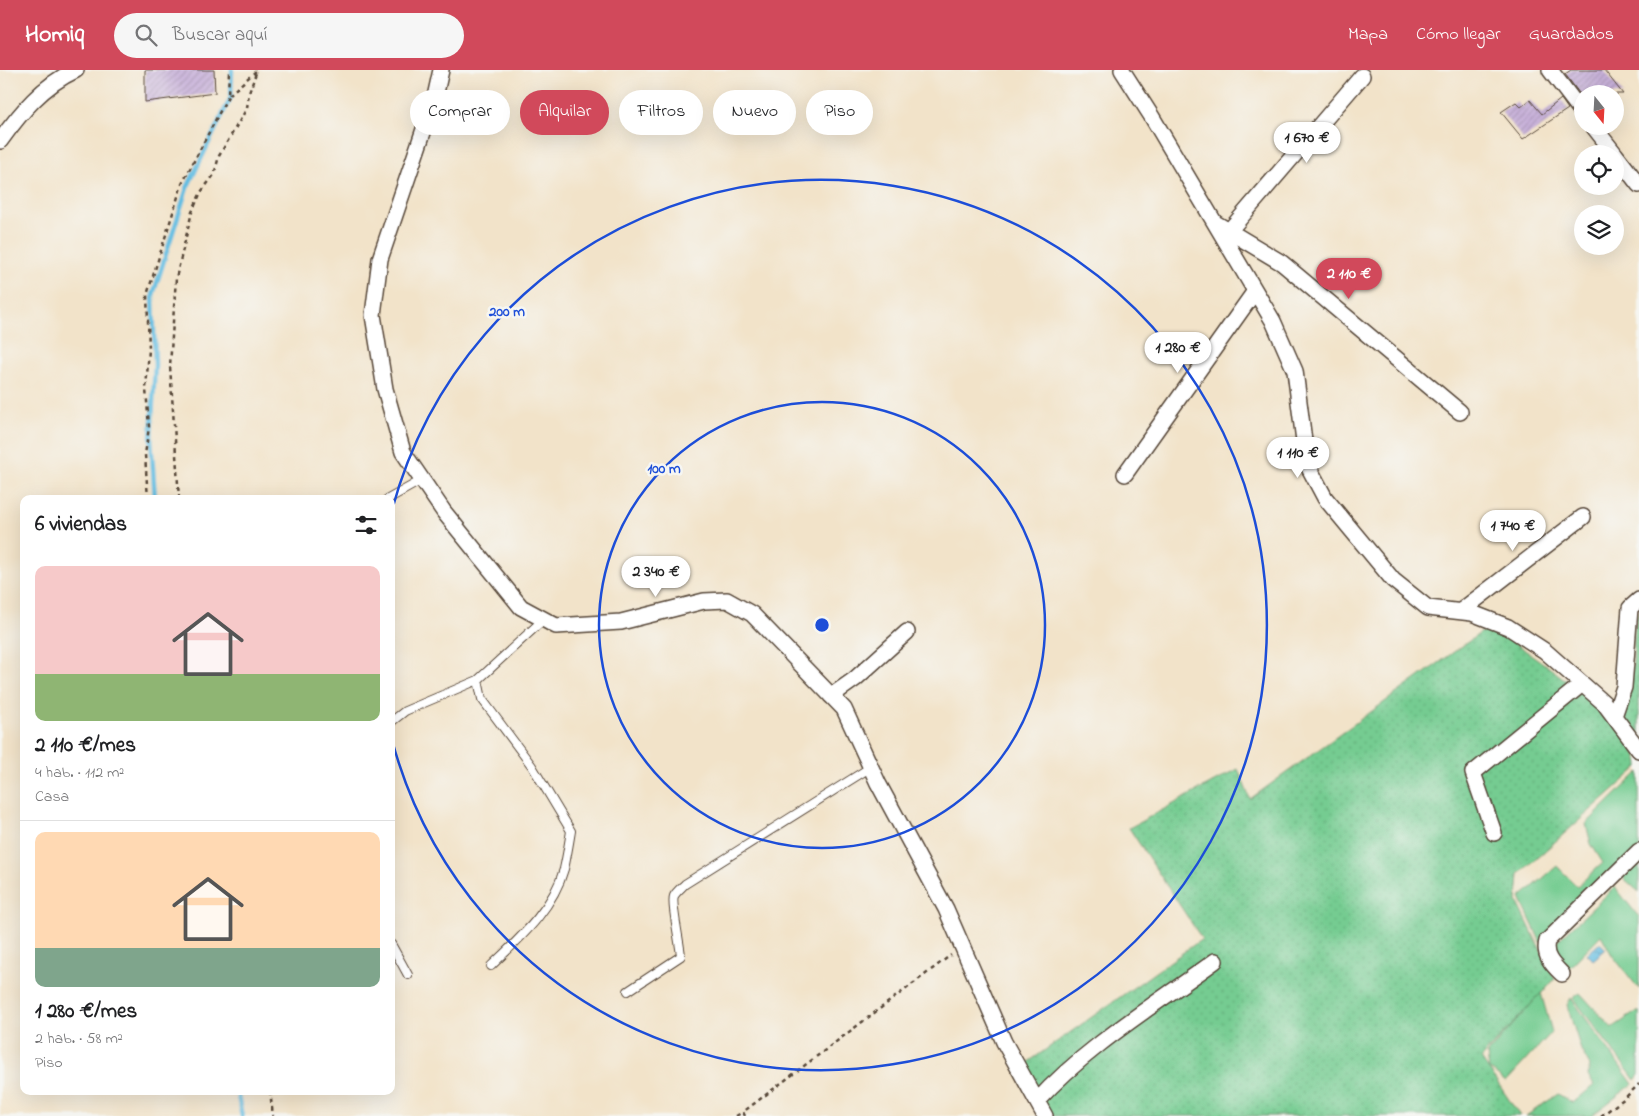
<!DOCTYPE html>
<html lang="es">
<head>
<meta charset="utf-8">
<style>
  body { margin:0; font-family:"Indie Flower",sans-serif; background:#f6f6f6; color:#202124; height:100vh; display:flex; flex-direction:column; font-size:19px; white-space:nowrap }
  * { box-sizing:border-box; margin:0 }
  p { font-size:16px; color:#757577 }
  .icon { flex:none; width:28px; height:28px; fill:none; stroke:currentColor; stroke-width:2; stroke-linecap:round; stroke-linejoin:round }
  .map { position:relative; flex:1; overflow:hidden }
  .side { position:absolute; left:20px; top:425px; width:375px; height:600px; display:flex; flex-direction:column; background:#fff; border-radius:10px; box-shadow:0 5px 20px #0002 }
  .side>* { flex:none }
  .guide { position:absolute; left:410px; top:20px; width:475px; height:45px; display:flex; gap:10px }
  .needle { width:32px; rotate:162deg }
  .controls { position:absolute; left:1574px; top:15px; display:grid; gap:10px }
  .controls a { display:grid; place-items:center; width:50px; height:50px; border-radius:50%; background:#fff; box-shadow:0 5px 20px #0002; font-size:25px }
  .price { position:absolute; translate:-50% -42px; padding:0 11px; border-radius:18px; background:#fff; color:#222; font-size:16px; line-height:32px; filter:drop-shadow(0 1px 2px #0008) }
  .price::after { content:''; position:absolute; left:50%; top:30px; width:15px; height:11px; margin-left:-8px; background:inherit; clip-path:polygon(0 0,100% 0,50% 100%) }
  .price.active { background:#d1495b; color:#fff }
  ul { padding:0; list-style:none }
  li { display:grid; align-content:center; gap:10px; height:265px; padding:0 15px }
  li+li { border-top:1px solid #e0e0e0 }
  li span { display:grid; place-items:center; height:155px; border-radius:10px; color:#555 }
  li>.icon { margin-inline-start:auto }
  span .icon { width:90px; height:90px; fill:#fffc; stroke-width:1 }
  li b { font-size:21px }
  h2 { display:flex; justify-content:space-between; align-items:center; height:60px; padding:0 15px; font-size:21px }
  .tag { padding:0 18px; border-radius:22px; background:#fff; box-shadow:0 5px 20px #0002; font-size:18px; line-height:45px }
  .tag.active { background:#d1495b; color:#fff }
  header { display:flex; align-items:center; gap:30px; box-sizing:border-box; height:70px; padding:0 25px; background:#d1495b; color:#fff }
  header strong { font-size:24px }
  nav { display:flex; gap:28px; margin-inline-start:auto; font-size:18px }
  .search { width:350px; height:45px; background:#f6f6f6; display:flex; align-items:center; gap:12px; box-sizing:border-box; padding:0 18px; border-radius:28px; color:#757577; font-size:19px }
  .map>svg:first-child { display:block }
</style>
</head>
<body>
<header>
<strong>Homiq</strong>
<div class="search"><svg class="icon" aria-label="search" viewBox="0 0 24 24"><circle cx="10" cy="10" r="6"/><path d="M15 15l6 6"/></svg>Buscar aquí</div>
<nav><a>Mapa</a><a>Cómo llegar</a><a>Guardados</a></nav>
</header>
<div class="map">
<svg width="1639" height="1046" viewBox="0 0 1639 1046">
  <defs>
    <pattern id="grass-dots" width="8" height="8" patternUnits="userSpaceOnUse" patternTransform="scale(1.25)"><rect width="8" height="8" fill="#75cc91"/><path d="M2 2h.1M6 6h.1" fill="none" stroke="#66af7d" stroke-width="1.8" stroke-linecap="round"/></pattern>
    <pattern id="water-ripples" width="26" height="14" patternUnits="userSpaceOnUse" patternTransform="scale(1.25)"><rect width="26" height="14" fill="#65bee2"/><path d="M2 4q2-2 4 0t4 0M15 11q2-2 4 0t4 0" fill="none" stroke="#549bb7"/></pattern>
    <pattern id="building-hatch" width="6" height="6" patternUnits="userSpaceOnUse" patternTransform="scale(1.25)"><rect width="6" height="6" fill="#c6aed9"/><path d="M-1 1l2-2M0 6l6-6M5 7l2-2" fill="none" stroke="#a28eaf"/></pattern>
  </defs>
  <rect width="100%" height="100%" fill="#f6f6f2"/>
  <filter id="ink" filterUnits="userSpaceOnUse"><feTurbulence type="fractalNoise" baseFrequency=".02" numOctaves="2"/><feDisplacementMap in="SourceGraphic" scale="10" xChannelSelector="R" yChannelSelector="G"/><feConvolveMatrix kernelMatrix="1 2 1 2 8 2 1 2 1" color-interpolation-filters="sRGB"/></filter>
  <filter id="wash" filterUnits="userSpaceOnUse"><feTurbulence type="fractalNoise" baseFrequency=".0096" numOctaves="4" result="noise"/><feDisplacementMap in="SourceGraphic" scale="20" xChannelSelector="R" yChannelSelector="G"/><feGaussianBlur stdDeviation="1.12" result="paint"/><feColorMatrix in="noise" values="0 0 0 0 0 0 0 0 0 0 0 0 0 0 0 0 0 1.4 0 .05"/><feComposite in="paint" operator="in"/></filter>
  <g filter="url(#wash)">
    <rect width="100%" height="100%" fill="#f2e3c9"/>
    <path fill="url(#grass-dots)" stroke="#587b58" d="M 1639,539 L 1639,675 L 1620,655 C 1626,634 1631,612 1633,590 C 1634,573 1633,555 1639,539 Z
      M 1490,556 C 1525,581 1639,653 1639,697 L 1519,804 L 1517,831 L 1555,909 L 1481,988 L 1520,1046 L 1050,1046 L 1024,995 L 1202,869 L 1129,758 L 1238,699 L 1250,729 Z"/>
    <path fill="#75cc91" stroke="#587b58" d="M 1639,702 L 1639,780 L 1541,873 L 1520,828 L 1557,796 L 1577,816 L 1603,793 L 1591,774 L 1586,754 Z
      M 1639,791 L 1639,822 L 1620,805 Z
      M 1615,817 L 1639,847 L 1639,919 L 1612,885 L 1601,865 L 1567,900 L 1553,886 L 1553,875 Z
      M 1541,923 L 1552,962 L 1506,1012 L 1489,999 L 1487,984 Z
      M 1580,923 L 1612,958 L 1639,940 L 1639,1005 L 1635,1010 L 1573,928 Z
      M 1571,928 L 1633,1014 L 1591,1046 L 1526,1046 L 1558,1024 L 1573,1033 L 1594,1015 L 1588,1006 L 1590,996 L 1581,980 L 1567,935 Z"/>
    <path fill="url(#water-ripples)" stroke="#507480" d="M 1600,873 L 1606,879 L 1593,890 L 1587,884 Z"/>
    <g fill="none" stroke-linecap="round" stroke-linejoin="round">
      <path stroke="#65bee2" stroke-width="4.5" d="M 155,429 L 151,368 L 155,295 L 153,225 L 187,118 L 231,27 L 232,0
        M 237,1021 L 242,1046"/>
    </g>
    <g id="blocks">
      <path fill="url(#building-hatch)" d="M 145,0 L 214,0 L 215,23 L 145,32 Z
        M 1571,0 L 1604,0 L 1623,24 L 1582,24 L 1582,27 L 1565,4 Z
        M 1561,29 L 1568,39 L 1523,69 L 1501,42 L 1516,32 L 1521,37 L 1530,30 L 1542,44 Z"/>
    </g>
  </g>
  <g filter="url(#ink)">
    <use href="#blocks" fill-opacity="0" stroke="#564638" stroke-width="1"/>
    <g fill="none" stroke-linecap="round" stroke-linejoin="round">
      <defs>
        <path id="lane" d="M 388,429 L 422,410
          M 391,652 L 405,641 L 478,610
          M 391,874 L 408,905
          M 491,896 C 520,868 553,839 564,799 C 567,786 569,773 571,761 L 532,696 L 482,629 L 478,610 L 544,549
          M 628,921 L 681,886 C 680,873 671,833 674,826 C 676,822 681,818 685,814 L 871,697"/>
        <path id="street" d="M 441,0 L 435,27 L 380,189 L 373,245 L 385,319 L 403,382 L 444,442 L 521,537 L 556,556 L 621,552 L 704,531 L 727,530 L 752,544 L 844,639 L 878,713 L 946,839 L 1004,972 L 1045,1046
          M 1122,0 L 1152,47 L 1273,251 L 1295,301 L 1307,394 L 1325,428 L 1393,510 L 1428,538 L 1472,543 L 1508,557 L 1545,581 L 1604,633 L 1639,680
          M 1550,0 L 1582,42
          M 1593,56 L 1615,84
          M 0,71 C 21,42 43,15 76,0
          M 1615,84 L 1639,115
          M 1217,154 L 1282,193 L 1460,342
          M 1229,161 L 1362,6
          M 1125,404 L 1255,221
          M 1461,541 L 1583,447
          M 831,626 L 855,609 L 907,562
          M 1614,646 L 1624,617 L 1630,538 L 1639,530
          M 1494,763 L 1473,703 L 1582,614
          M 1562,904 C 1553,895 1543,886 1547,871 L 1639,781
          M 1037,1031 C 1087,976 1155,935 1215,891"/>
      </defs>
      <use href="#lane" stroke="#564638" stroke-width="10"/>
      <use href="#street" stroke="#564638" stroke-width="18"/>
      <path stroke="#564638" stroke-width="2.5" stroke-dasharray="4 4" stroke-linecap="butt" d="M 229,25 L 256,1
        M 148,429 L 145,385 L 149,357 L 146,319 L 149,279 L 147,225 L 182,114 L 228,26 L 229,0
        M 179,429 L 170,296 L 176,208 L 192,142 L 201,122 L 214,105 L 219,86 L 247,38 L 249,23 L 257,0
        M 270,1021 L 273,1046
        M 736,1046 L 743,1042
        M 745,1046 L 743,1042 L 951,885
        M 1601,1046 L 1625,1028 L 1639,1014"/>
      <use href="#lane" stroke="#fff" stroke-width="8"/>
      <use href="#street" stroke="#fff" stroke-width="15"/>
    </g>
  </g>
  <g fill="none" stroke="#1d4ed8" stroke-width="2.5">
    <circle cx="822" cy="555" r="223"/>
    <path d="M392 440A445 445 0 1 1 392 670"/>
  </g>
  <circle cx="822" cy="555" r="8" fill="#1d4ed8" stroke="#f6f6f2" stroke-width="2.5"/>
  <g font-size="15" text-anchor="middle" font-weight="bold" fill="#1d4ed8" stroke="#f6f6f2" stroke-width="5" stroke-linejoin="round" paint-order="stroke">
    <text x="507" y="246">200 m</text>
    <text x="664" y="403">100 m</text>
  </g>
</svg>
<div class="controls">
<a><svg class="needle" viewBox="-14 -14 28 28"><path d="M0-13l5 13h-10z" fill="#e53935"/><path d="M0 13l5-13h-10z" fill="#757577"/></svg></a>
<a><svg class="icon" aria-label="locate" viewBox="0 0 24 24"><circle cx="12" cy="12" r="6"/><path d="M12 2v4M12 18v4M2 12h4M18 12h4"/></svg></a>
<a><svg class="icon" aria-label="layers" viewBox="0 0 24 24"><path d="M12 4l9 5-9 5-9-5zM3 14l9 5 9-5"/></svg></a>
</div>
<b class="price" style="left:1307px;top:94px">1 670 €</b>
<b class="price active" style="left:1349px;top:230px">2 110 €</b>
<b class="price" style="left:1178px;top:304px">1 280 €</b>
<b class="price" style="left:1298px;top:409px">1 110 €</b>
<b class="price" style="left:1513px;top:482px">1 740 €</b>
<b class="price" style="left:656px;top:528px">2 340 €</b>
<div class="guide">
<a class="tag">Comprar</a>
<a class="tag active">Alquilar</a>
<a class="tag">Filtros</a>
<a class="tag">Nuevo</a>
<a class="tag">Piso</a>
</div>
<section class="side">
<h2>6 viviendas<svg class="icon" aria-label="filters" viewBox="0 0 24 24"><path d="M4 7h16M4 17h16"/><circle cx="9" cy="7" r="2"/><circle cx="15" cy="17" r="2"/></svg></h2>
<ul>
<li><span style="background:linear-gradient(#f6c9c9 70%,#8fb573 0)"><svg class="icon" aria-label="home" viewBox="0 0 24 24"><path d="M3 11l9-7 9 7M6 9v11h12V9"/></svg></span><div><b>2 110 €/mes</b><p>4 hab. · 112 m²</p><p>Casa</p></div></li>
<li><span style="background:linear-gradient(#ffd9b3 75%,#7fa58c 0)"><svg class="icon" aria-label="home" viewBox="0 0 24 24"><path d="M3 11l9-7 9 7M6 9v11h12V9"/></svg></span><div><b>1 280 €/mes</b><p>2 hab. · 58 m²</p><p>Piso</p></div></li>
</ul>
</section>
</div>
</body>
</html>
